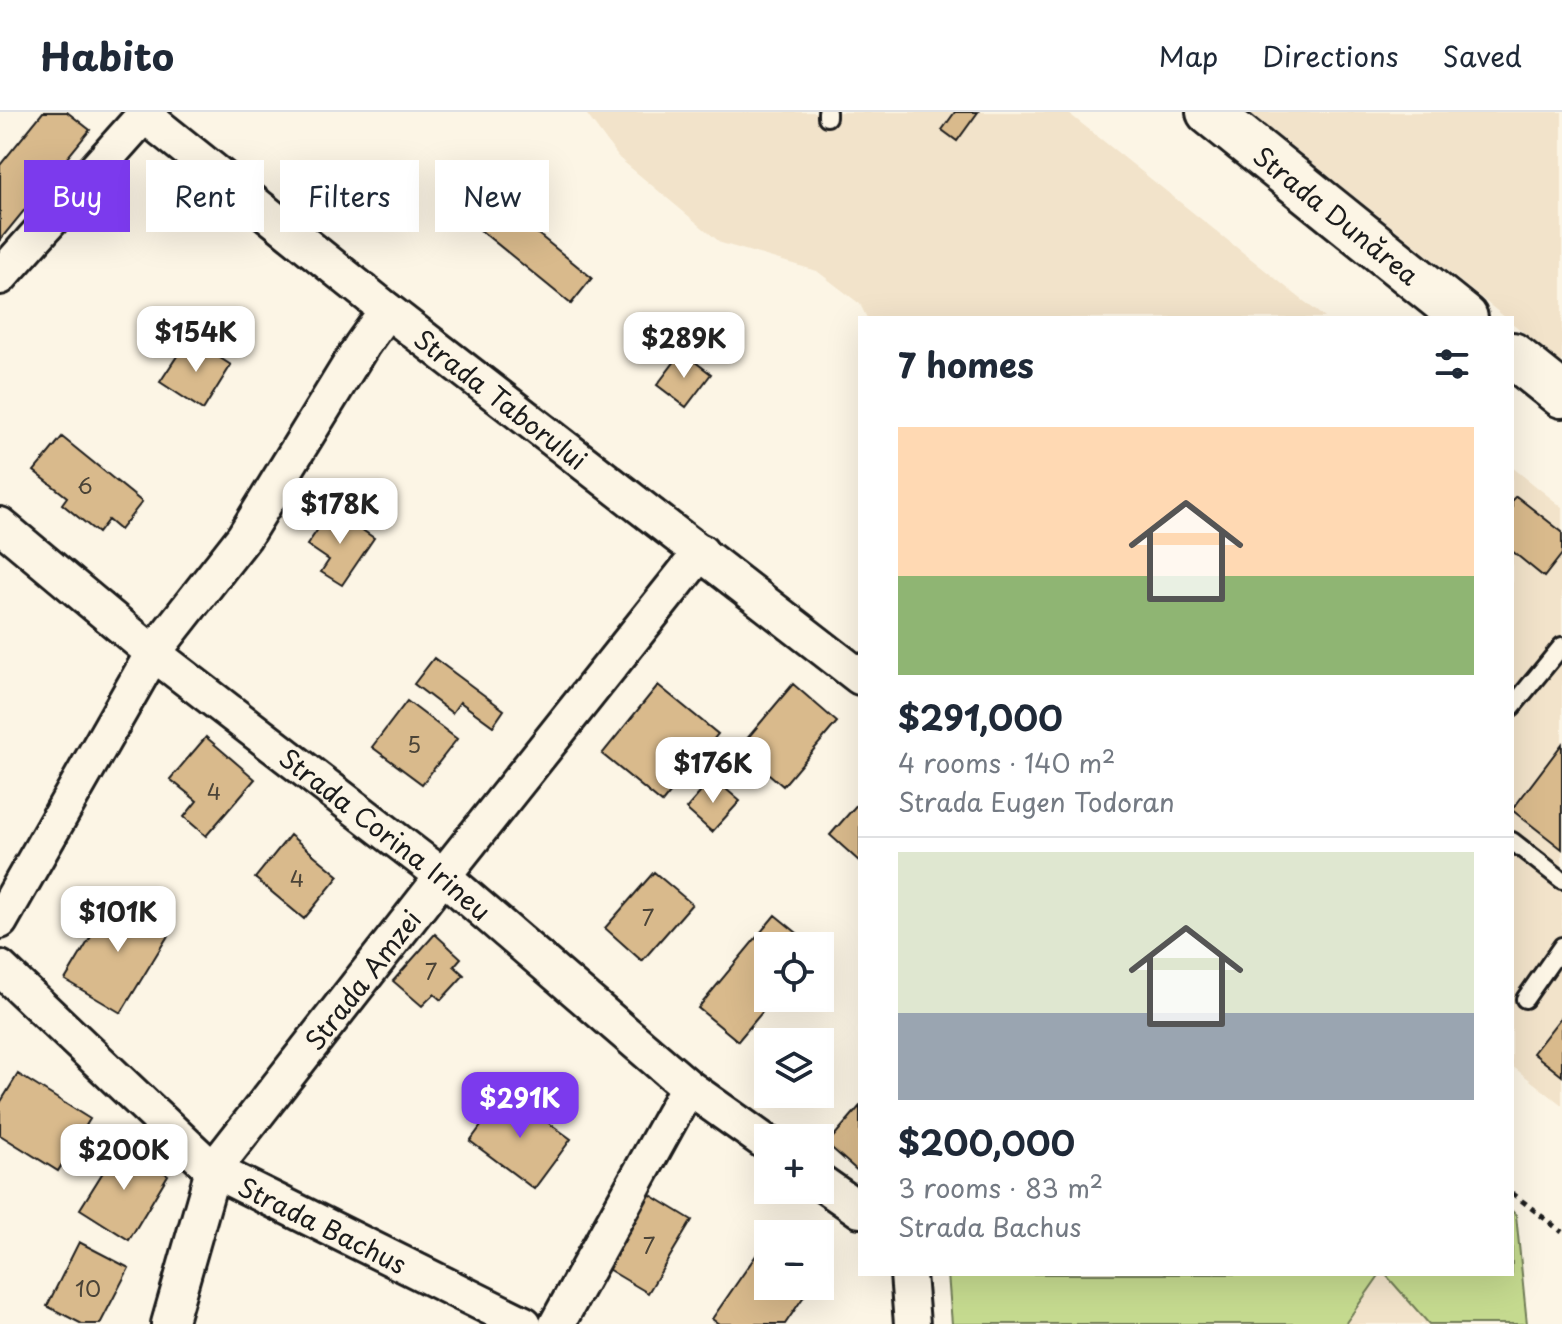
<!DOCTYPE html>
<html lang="en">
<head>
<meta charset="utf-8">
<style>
  body { margin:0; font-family:"Playpen Sans",sans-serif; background:#f6f6f7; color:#1f2937; height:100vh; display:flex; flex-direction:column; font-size:30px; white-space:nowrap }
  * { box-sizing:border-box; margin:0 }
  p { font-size:26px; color:#747a83 }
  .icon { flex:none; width:44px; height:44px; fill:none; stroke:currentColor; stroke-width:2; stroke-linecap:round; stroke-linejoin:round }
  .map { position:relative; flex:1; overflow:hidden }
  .drawer { position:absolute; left:858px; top:204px; width:656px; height:960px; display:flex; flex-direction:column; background:#fff; border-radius:0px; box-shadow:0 8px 32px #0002 }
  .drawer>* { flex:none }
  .banner { position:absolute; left:24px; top:48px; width:714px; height:72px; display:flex; gap:16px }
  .fabs { position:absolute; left:754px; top:820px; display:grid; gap:16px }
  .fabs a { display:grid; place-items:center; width:80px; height:80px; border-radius:0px; background:#fff; box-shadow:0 8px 32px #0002; font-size:40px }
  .price { position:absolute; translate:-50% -68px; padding:0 18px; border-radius:16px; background:#fff; color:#222; font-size:26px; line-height:52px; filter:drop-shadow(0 2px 4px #0008) }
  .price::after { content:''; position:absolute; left:50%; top:48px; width:24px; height:18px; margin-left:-12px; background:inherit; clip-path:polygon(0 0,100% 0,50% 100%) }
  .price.on { background:#7c3aed; color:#fff }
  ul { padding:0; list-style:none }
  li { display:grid; align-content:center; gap:16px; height:424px; padding:0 40px }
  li+li { border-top:2px solid #e0e1e3 }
  li span { display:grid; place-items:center; height:248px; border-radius:0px; color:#555 }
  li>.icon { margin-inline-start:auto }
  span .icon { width:144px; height:144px; fill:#fffc; stroke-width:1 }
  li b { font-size:34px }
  h2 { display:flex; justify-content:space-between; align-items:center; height:96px; padding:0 40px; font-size:34px }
  .pill { padding:0 28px; border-radius:0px; background:#fff; box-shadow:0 8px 32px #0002; font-size:28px; line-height:72px }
  .pill.on { background:#7c3aed; color:#fff }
  header { display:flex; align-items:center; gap:48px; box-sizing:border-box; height:112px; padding:0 40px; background:#fff; border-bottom:2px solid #e0e1e3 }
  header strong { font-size:38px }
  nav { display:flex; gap:44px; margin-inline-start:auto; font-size:28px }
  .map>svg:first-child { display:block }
</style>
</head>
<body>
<header>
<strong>Habito</strong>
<nav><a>Map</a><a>Directions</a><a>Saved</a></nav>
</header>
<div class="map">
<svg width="1562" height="1212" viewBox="0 0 1562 1212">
  <rect width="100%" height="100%" fill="#fcf5e5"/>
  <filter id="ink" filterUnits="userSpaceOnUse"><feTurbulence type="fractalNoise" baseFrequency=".0125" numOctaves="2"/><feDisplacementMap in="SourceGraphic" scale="16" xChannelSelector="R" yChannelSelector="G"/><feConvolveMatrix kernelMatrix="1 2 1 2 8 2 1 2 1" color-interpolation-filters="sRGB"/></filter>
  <g filter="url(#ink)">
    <path fill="#f2e3ca" d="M 585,0 L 1067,0 L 1325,206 L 867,206 L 860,192 L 817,159 L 721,131 L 619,46 Z
      M 1249,0 L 1562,0 L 1562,251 L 1512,211 L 1512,206 L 1506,206 Z
      M 1512,355 L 1562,395 L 1562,993 L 1512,954 Z
      M 1380,1162 L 1385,1162 L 1429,1212 L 1345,1212 Z"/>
    <path fill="#c5da8f" stroke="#707b56" stroke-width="2" d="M 1512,1099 L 1516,1103 L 1527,1212 L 1429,1212 L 1385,1162 L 1512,1162 Z
      M 948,1162 L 1380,1162 L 1345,1212 L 952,1212 Z"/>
    <path fill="#d9ba8c" stroke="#1c1c1c" stroke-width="2" d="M 43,0 L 67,0 L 90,18 L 0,128 L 0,53 Z
      M 955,0 L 978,0 L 957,29 L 942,18 Z
      M 500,91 L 592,166 L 571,192 L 479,117 Z
      M 189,226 L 231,253 L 203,298 L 160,270 Z
      M 682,240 L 711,262 L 686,295 L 657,273 Z
      M 62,325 L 142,390 L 120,418 L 108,408 L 98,421 L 62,392 L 67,385 L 34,359 Z
      M 1516,384 L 1562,420 L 1562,442 L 1544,465 L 1512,439 L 1512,388 Z
      M 332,397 L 374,426 L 342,473 L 321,460 L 329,448 L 307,433 Z
      M 434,546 L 504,598 L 493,614 L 460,590 L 452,601 L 414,572 Z
      M 793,572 L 837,610 L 783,674 L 762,656 L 769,648 L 746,628 Z
      M 658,573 L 718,622 L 662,691 L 602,642 Z
      M 407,589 L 457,627 L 422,672 L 372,635 Z
      M 206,625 L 255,667 L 206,724 L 184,705 L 197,689 L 170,667 Z
      M 1562,632 L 1562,737 L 1512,698 Z
      M 713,666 L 740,689 L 712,720 L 686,697 Z
      M 860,689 L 860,750 L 830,723 Z
      M 290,723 L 339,764 L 304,807 L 255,766 Z
      M 654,760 L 692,792 L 642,849 L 605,816 Z
      M 116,783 L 172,817 L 121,901 L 65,868 Z
      M 775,803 L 813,834 L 768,834 L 768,886 L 774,886 L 738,929 L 698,896 Z
      M 435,822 L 461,846 L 454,854 L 464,863 L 441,888 L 434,882 L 422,894 L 393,869 Z
      M 1562,904 L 1562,964 L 1533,941 Z
      M 18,962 L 90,1007 L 58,1059 L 0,1023 L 0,991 Z
      M 506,980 L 571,1027 L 534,1077 L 470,1029 Z
      M 860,994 L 860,1061 L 827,1032 Z
      M 120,1033 L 168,1063 L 129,1128 L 80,1097 Z
      M 649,1082 L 692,1108 L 648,1181 L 606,1156 Z
      M 768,1126 L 768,1174 L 811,1174 L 785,1212 L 719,1212 L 712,1207 Z
      M 79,1130 L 129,1156 L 100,1212 L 82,1212 L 47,1194 Z"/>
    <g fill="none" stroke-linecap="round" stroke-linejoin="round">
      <defs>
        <path id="lane" d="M 827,0 L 827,5
          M 1512,595 L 1562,534
          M 1512,729 L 1562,768
          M 1525,887 L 1562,834"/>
        <g id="street">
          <path id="s1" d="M 144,3 L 387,198 L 860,565"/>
          <path d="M 0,165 L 147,0"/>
          <path id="s2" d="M 0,413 L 153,541 L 443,764 L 688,975 L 768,1032"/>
          <path d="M 0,809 L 153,541 L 244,425 L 362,233 L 387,198"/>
          <path id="s3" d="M 0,856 L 213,1058 L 524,1212"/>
          <path d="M 820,1070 L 860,1098"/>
          <path d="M 908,1162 L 912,1212"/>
          <path id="s4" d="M 169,1212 L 213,1058 L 443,764 L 701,440"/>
          <path d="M 557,1212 L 688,975"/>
        </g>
        <g id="secondary">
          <path id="s5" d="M 1209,0 L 1465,206"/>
          <path d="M 1512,243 L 1562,283"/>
        </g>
      </defs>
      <use href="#lane" stroke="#1c1c1c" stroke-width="22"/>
      <use href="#street" stroke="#1c1c1c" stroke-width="40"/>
      <use href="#secondary" stroke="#1c1c1c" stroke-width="50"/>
      <path stroke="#1c1c1c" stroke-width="5" stroke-dasharray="6 6" stroke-linecap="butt" d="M 1512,1081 L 1562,1120"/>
      <use href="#lane" stroke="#fcf5e5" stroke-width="16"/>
      <use href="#street" stroke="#fcf5e5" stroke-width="34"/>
      <use href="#secondary" stroke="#fcf5e5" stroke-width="44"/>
    </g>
  </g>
  <g text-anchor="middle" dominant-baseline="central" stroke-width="7" stroke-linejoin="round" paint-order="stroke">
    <g font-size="22" fill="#4b4438">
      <text x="85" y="372">6</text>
      <text x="414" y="631">5</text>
      <text x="214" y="678">4</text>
      <text x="297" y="765">4</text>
      <text x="648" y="804">7</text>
      <text x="431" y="858">7</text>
      <text x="649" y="1132">7</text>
      <text x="88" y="1175">10</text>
    </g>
    <g font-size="26" fill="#1c1c1c" stroke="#fcf5e5">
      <text stroke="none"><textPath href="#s5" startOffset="164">Strada Dunărea</textPath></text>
      <text stroke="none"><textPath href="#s1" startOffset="456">Strada Taborului</textPath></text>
      <text stroke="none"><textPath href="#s2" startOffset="494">Strada Corina Irineu</textPath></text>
      <text stroke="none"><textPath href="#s4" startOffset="402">Strada Amzei</textPath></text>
      <text stroke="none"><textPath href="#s3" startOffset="416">Strada Bachus</textPath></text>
    </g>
  </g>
</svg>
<div class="fabs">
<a><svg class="icon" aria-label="locate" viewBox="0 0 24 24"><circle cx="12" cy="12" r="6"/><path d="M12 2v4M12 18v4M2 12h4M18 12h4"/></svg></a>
<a><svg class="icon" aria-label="layers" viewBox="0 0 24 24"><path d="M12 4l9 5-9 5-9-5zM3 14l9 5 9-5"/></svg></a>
<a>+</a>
<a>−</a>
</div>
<b class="price" style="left:196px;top:262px">$154K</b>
<b class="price" style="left:684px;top:268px">$289K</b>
<b class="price" style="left:340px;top:434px">$178K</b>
<b class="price" style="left:713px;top:693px">$176K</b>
<b class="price" style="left:118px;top:842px">$101K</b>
<b class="price on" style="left:520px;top:1028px">$291K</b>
<b class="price" style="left:124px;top:1080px">$200K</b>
<div class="banner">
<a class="pill on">Buy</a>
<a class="pill">Rent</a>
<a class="pill">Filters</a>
<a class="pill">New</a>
</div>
<section class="drawer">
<h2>7 homes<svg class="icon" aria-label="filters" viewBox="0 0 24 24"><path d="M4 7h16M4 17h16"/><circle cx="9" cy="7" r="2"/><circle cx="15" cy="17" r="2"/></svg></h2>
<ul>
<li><span style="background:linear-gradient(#ffd9b3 60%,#8fb573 0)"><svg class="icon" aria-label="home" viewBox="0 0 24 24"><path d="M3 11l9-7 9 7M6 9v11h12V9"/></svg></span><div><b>$291,000</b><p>4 rooms · 140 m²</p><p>Strada Eugen Todoran</p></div></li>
<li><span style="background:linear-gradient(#dfe7d0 65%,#9aa5b1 0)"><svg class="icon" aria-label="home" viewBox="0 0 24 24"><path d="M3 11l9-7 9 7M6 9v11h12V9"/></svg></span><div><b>$200,000</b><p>3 rooms · 83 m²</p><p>Strada Bachus</p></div></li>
</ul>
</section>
</div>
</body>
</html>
